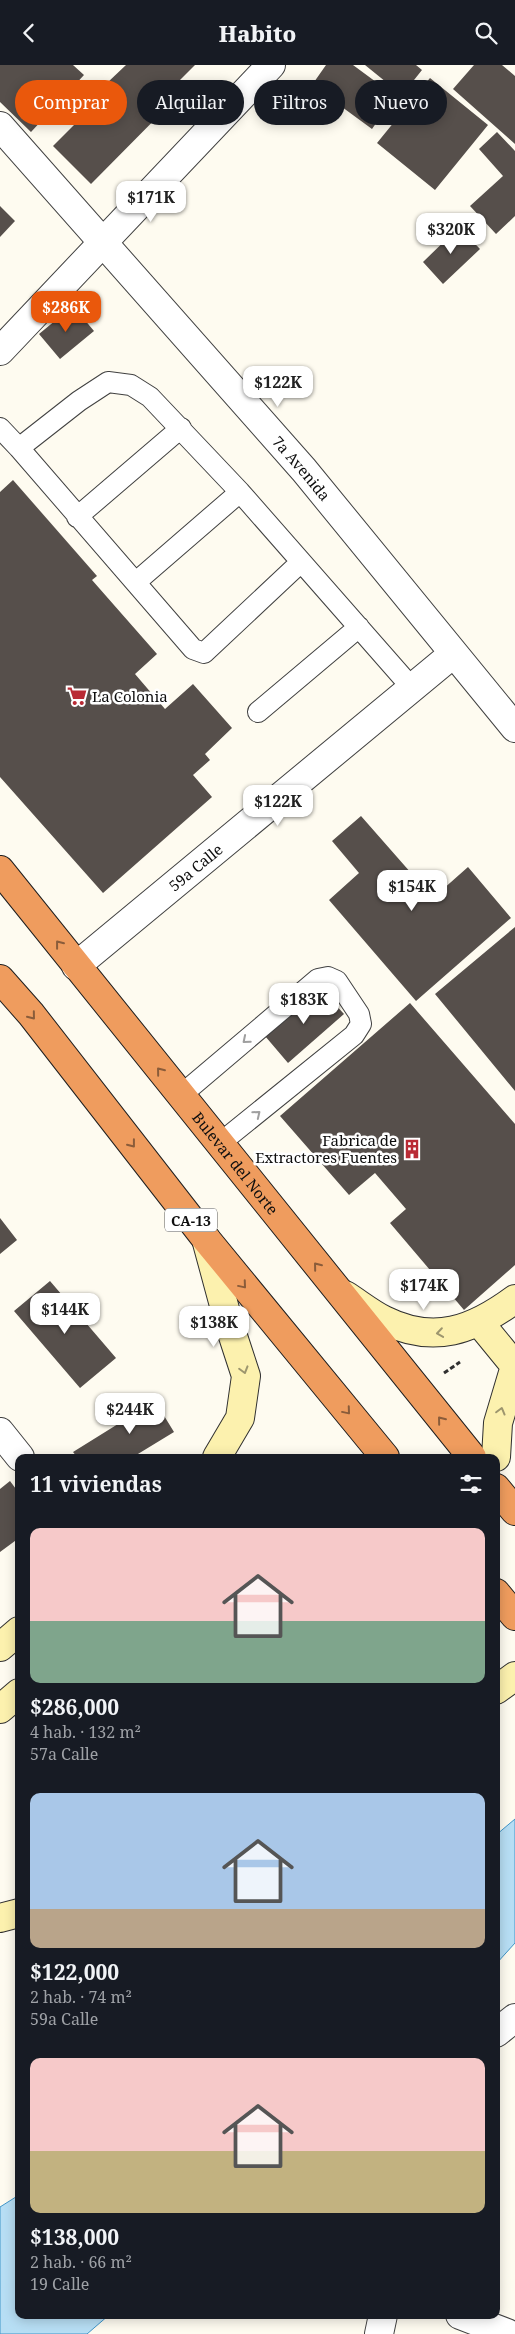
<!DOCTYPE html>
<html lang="es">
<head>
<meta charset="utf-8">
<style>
  body { margin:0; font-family:"Noto Serif",serif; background:#242831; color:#f1f3f6; height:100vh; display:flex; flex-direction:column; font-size:19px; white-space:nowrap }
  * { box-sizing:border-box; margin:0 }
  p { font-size:16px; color:#9ea1a6 }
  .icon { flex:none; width:28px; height:28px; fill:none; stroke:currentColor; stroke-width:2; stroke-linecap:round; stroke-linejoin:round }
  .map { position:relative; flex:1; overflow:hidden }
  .side { position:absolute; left:15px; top:1389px; width:485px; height:865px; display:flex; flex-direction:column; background:#171b24; border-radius:10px; box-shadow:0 2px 12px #0003 }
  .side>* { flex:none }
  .top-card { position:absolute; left:15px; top:15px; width:485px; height:45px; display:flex; gap:10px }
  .price { position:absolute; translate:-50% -42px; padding:0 11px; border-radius:10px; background:#fff; color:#222; font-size:16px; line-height:32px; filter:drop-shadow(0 1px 2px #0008) }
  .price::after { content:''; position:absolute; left:50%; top:30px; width:15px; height:11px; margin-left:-8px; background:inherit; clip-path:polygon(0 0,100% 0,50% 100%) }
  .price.active { background:#ea580c; color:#fff }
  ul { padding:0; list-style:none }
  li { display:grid; align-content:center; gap:10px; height:265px; padding:0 15px }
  li span { display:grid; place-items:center; height:155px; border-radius:10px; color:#555 }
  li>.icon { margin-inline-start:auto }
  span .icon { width:90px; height:90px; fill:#fffc; stroke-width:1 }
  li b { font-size:21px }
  h2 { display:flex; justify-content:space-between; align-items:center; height:60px; padding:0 15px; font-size:21px }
  .pill { padding:0 18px; border-radius:22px; background:#171b24; box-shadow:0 2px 12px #0003; font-size:18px; line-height:45px }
  .pill.active { background:#ea580c; color:#fff }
  header { display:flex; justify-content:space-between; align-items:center; height:65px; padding:0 15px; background:#171b24; font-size:22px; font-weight:800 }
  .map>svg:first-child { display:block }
</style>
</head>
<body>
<header><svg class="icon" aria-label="back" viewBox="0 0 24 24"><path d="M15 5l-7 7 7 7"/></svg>Habito<svg class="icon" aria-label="search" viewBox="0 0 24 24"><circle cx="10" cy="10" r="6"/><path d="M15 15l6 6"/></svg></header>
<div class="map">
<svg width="515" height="2269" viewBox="0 0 515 2269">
  <rect width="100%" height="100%" fill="#fefbf0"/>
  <path fill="#b7def4" stroke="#4095c8" d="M 515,1754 L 515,1878 L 496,1899 L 496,1770 Z
    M 19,2130 L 19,2250 L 109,2250 L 87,2269 L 0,2269 L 0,2142 Z"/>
  <path fill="#564f4b" d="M 0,0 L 73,0 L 84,10 L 31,67 L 0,37 Z
    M 126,0 L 195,0 L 179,16 L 186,23 L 91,119 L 53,81 L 92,42 L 87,37 Z
    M 326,0 L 353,0 L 395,31 L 372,64 L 312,20 Z
    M 365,0 L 416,0 L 422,5 L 402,30 Z
    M 474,0 L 502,0 L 515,11 L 515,79 L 453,24 Z
    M 430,13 L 488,60 L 435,125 L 377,78 Z
    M 497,67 L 515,86 L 515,151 L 496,169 L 470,141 L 503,111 L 479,84 Z
    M 0,141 L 15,156 L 0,172 Z
    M 459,162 L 480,184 L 443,219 L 423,197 Z
    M 73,241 L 94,266 L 60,294 L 39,269 Z
    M 13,415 L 97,511 L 92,515 L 157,589 L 135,609 L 165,644 L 193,619 L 232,663 L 205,689 L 210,695 L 193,710 L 212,732 L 103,828 L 0,712 L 0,427 Z
    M 361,751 L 433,833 L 468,802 L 511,853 L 416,936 L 329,835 L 359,808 L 332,776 Z
    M 515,862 L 515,1026 L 435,929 Z
    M 320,923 L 344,949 L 288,998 L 265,971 Z
    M 410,938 L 515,1059 L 515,1200 L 464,1245 L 390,1158 L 406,1144 L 375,1108 L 349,1130 L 280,1051 Z
    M 0,1153 L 17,1175 L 0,1189 Z
    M 50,1216 L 116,1293 L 80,1323 L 14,1246 Z
    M 155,1336 L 174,1367 L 133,1392 L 77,1392 L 73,1387 Z
    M 10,1416 L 19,1428 L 19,1473 L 0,1487 L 0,1424 Z"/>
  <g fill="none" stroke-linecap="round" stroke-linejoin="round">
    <defs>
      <path id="lane" d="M 0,363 L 19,383 L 79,336 L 108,317 L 131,320 L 150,332 L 240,427 L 412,623
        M 19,383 L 193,584 L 204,588 L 301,497
        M 77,452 L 181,363
        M 136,517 L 240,427
        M 258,647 L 359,562
        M 180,1031 L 318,914 L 328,912 L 337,916 L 359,949 L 361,959 L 354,970 L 219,1079"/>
      <g id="street">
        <path id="s1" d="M 0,61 L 304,405 L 515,663"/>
        <path d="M 0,286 L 271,0"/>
        <path id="s2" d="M 76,901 L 453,589"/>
        <path d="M 0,1367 L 20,1392"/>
        <path d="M 496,1968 L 515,1953"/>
        <path d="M 460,2250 L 507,2268"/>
        <path d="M 379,2269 L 383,2250"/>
      </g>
      <path id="secondary" d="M 206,1174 L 229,1259 L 246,1311 L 240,1353 L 217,1392
        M 345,1230 C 358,1238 370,1248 384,1255 C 434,1280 473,1265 515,1234
        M 479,1257 L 515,1301
        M 496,1392 L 498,1358 L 515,1301
        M 0,1582 L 19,1566
        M 496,1625 L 515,1611
        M 0,1644 L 19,1628
        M 0,1853 L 19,1848"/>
      <g id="highway">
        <path id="s3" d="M 0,805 L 472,1392"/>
        <path d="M 0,914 L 31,949 L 206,1174 L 385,1392"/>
        <path d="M 496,1423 L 515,1446"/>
        <path d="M 496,1528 L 515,1551"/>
      </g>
    </defs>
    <use href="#lane" stroke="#414141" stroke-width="22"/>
    <use href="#street" stroke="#414141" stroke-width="30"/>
    <use href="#secondary" stroke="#303030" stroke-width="30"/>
    <use href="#highway" stroke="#1f1f1f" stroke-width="30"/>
    <path stroke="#303030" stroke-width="3" stroke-dasharray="5 2.5" stroke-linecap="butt" d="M 444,1308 L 460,1297"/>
    <use href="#lane" stroke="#fff" stroke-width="20"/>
    <use href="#street" stroke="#fff" stroke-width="28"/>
    <use href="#secondary" stroke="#fcf1ae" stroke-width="28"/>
    <use href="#highway" stroke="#ef9c5e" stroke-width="28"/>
  </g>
  <defs><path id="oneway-chevron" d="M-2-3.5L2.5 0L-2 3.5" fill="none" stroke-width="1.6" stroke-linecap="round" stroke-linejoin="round" transform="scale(1.25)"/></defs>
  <g stroke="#8a5c3a">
    <use href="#oneway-chevron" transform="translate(59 879) rotate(-128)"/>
    <use href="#oneway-chevron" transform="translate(32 951) rotate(51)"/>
    <use href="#oneway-chevron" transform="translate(160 1006) rotate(-129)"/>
    <use href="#oneway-chevron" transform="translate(132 1079) rotate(52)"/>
    <use href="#oneway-chevron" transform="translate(317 1201) rotate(-129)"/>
    <use href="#oneway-chevron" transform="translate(243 1220) rotate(50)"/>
    <use href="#oneway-chevron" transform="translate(347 1346) rotate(50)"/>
    <use href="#oneway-chevron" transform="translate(441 1355) rotate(-129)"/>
  </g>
  <g stroke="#9f9f9f">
    <use href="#oneway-chevron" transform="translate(246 975) rotate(140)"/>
    <use href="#oneway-chevron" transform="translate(257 1049) rotate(-39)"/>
  </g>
  <g stroke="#9d966e">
    <use href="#oneway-chevron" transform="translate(440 1268) rotate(172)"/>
    <use href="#oneway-chevron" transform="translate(244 1305) rotate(74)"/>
    <use href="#oneway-chevron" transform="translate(501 1346) rotate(-75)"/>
  </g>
  <defs>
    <symbol id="supermarket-bare" viewBox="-9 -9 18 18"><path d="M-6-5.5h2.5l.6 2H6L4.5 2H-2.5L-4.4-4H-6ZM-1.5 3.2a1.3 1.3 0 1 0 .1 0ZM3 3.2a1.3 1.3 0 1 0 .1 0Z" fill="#b92b35" stroke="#fff" stroke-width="2.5" paint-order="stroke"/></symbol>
    <symbol id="building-bare" viewBox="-9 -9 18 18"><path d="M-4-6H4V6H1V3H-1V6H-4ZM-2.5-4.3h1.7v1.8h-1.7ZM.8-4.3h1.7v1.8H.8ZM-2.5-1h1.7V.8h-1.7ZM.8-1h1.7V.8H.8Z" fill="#b92b35" stroke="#fff" stroke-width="2.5" paint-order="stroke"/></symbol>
  </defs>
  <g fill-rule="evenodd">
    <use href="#supermarket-bare" x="63" y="617" width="28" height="28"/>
    <use href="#building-bare" x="398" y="1070" width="28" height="28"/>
  </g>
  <g text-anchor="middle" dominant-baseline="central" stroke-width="5" stroke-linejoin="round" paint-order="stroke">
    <rect fill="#fff" stroke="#565656" stroke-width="1" x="165" y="1143.5" width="52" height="23" rx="4"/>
    <g font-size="14" font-weight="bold" fill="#0e0e0e">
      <text x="191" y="1155">CA-13</text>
    </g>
    <g font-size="15" fill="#0e0e0e" stroke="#fff">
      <text stroke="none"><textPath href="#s1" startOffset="456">7a Avenida</textPath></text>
      <text stroke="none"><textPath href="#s2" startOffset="155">59a Calle</textPath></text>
      <text stroke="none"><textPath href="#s3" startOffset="376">Bulevar del Norte</textPath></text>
    </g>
    <g font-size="15" fill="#0e0e0e" stroke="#fff" text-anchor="start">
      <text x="92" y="631">La Colonia</text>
      <text x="397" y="1075" text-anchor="end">Fabrica de<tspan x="397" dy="17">Extractores Fuentes</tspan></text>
    </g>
  </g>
</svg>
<b class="price" style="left:151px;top:158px">$171K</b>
<b class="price" style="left:451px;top:190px">$320K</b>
<b class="price active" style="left:66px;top:268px">$286K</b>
<b class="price" style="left:278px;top:343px">$122K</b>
<b class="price" style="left:278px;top:762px">$122K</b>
<b class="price" style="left:412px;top:847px">$154K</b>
<b class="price" style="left:304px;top:960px">$183K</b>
<b class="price" style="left:424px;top:1246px">$174K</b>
<b class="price" style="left:65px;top:1270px">$144K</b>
<b class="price" style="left:214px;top:1283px">$138K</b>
<b class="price" style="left:130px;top:1370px">$244K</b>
<div class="top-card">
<a class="pill active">Comprar</a>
<a class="pill">Alquilar</a>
<a class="pill">Filtros</a>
<a class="pill">Nuevo</a>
</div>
<section class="side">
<h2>11 viviendas<svg class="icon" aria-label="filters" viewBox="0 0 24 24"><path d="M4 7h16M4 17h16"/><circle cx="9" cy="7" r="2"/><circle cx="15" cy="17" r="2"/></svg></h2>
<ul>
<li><span style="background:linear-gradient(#f6c9c9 60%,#7fa58c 0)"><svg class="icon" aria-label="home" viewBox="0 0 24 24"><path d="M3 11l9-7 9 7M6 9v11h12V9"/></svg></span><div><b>$286,000</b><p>4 hab. · 132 m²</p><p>57a Calle</p></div></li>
<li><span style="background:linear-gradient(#a9c7e8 75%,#b9a48a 0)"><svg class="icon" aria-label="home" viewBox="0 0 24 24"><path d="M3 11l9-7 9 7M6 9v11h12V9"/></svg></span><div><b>$122,000</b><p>2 hab. · 74 m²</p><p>59a Calle</p></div></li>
<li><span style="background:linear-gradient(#f6c9c9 60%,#c2b280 0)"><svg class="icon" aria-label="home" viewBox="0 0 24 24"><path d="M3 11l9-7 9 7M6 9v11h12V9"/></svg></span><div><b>$138,000</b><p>2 hab. · 66 m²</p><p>19 Calle</p></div></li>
</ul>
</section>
</div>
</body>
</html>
